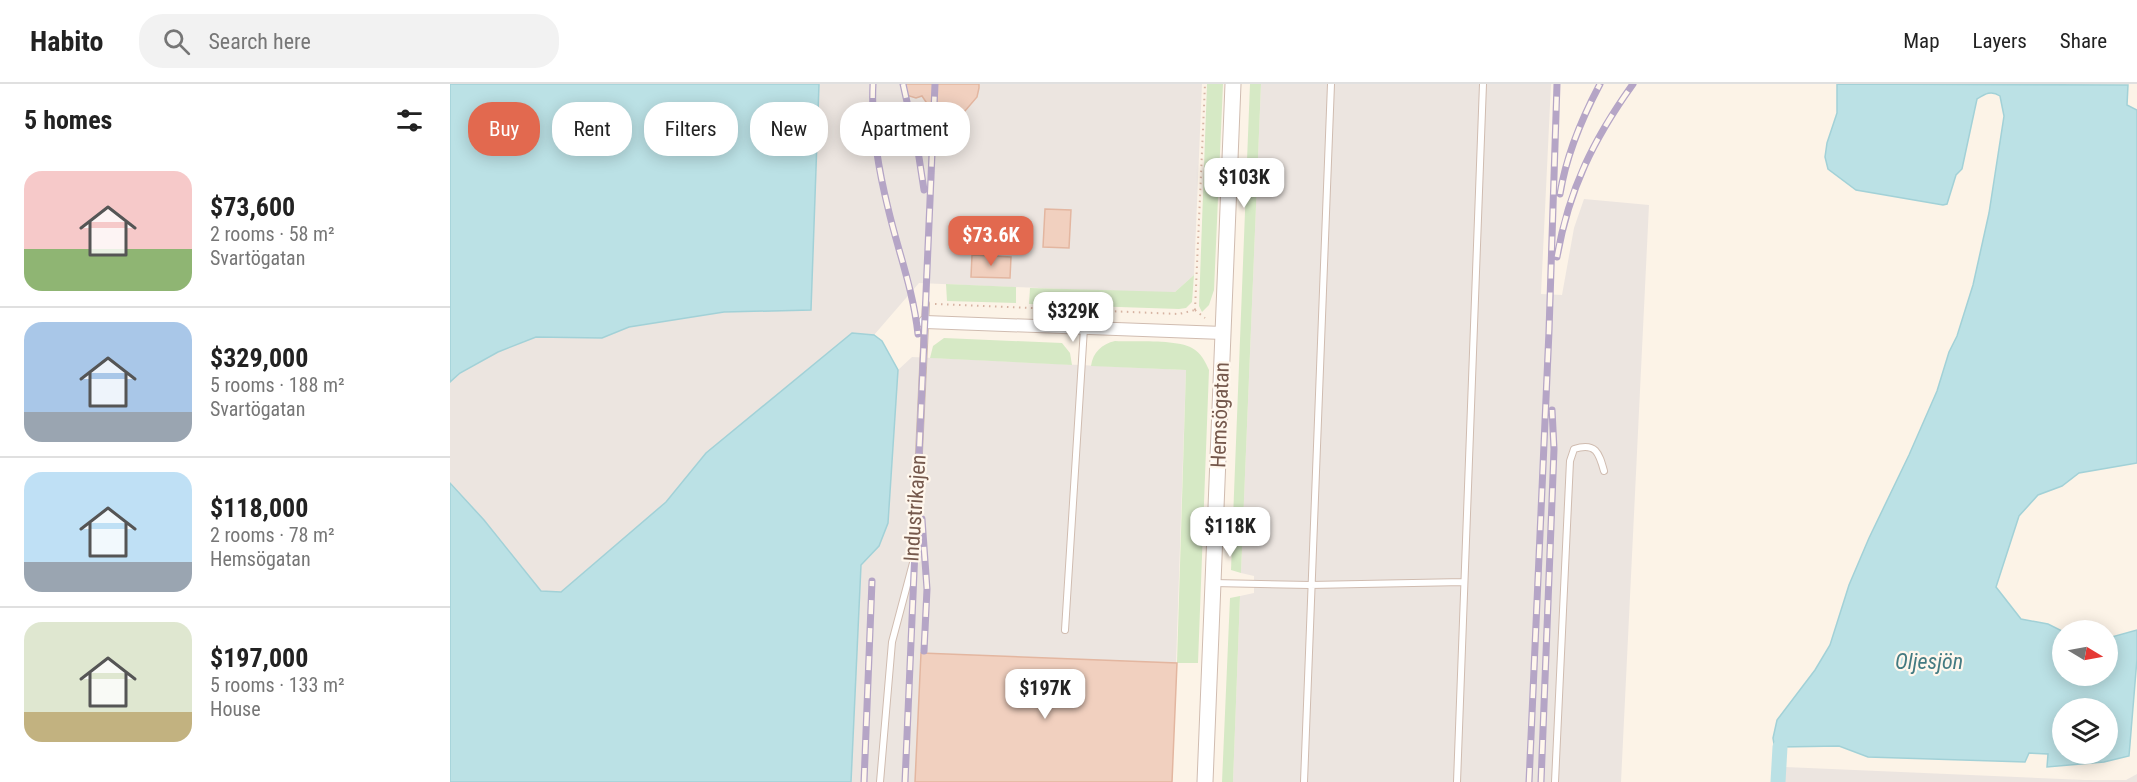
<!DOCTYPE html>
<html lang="en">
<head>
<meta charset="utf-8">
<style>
  body { margin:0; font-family:"Roboto Condensed",sans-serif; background:#f2f2f2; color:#222; height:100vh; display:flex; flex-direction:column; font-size:22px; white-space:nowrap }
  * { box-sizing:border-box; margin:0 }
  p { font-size:20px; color:#767676 }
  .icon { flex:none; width:33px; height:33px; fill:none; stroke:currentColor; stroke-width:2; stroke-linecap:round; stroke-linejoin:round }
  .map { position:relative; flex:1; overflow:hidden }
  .panel { display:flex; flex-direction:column; background:#fff; width:450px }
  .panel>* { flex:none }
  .top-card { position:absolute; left:18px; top:18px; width:570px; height:54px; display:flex; gap:12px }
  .needle { width:39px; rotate:100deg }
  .fabs { position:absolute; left:1602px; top:536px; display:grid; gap:12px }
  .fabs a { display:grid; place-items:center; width:66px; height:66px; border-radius:50%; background:#fff; box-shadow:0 3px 15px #0003; font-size:30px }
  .price { position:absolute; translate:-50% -51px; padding:0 14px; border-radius:12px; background:#fff; color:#222; font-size:20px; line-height:39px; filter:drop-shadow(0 2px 3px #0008) }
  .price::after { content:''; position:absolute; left:50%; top:36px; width:18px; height:14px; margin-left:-9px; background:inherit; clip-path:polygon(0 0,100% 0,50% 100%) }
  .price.current { background:#e2694f; color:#fff }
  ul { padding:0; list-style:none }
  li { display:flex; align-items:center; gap:18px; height:150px; padding:0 24px }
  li+li { border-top:2px solid #e0e0e0 }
  li span { display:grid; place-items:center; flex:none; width:168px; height:120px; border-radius:18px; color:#555 }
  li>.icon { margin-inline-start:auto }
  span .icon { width:72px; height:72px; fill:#fffc; stroke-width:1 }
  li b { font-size:26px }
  h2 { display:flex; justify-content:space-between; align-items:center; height:72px; padding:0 24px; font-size:26px }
  .tag { padding:0 21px; border-radius:24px; background:#fff; box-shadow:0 3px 15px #0003; font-size:21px; line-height:54px }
  .tag.current { background:#e2694f; color:#fff }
  header { display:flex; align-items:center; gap:36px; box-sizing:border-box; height:84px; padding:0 30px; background:#fff; border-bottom:2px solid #e0e0e0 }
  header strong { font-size:28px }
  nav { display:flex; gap:33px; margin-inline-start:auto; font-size:21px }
  .search { width:420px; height:54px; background:#f2f2f2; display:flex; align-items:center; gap:15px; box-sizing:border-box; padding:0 21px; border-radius:24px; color:#767676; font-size:22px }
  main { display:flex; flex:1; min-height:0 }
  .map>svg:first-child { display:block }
</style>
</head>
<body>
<header>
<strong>Habito</strong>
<div class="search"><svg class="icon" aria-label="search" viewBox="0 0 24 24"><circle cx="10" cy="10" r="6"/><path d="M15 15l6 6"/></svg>Search here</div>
<nav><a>Map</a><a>Layers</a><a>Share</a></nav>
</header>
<main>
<section class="panel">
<h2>5 homes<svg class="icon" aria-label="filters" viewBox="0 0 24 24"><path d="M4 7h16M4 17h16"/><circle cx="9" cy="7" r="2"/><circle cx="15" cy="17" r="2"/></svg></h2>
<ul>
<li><span style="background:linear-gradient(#f6c9c9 65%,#8fb573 0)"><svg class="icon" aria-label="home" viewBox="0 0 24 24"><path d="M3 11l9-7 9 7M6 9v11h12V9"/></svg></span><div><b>$73,600</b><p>2 rooms · 58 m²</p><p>Svartögatan</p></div></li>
<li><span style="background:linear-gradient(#a9c7e8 75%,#9aa5b1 0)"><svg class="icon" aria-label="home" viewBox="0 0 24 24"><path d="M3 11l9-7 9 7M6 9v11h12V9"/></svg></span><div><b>$329,000</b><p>5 rooms · 188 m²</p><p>Svartögatan</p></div></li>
<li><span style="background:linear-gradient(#bfe0f5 75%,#9aa5b1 0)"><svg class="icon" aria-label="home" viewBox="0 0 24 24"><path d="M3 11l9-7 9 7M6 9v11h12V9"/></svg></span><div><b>$118,000</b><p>2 rooms · 78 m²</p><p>Hemsögatan</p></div></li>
<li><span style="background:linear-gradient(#dfe7d0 75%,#c2b280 0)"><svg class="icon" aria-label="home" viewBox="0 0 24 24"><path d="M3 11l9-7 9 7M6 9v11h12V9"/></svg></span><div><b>$197,000</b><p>5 rooms · 133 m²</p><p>House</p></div></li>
</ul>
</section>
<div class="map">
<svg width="1687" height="698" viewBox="0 0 1687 698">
  <rect width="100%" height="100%" fill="#fcf3e7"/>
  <path fill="#ece5e0" d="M 369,0 L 752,0 L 744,191 L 725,208 L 705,209 L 469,199 L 424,251 L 402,249 L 256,369 L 216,418 L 111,509 L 91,508 L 34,436 L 0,399 L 0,298 L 10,289 L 48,268 L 86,253 L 152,254 L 179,243 L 274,228 L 361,225 Z
    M 811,0 L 1101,0 L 1091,210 L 1112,211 L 1124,144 L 1134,115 L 1199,121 L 1171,698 L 783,698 L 790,512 L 804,509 L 804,492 L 791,489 Z
    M 462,273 L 736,286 L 722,698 L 401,698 L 411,481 L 429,462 L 438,439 L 448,286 Z
    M 1335,683 L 1635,696 L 1676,696 L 1687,690 L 1687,698 L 1332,698 Z"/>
  <path fill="#d6e9c5" d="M 757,0 L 773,0 L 764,206 L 759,221 L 752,228 L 749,222 Z
    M 800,0 L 811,0 L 791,489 L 781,486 Z
    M 744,191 L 742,218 L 736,224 L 729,225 L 579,220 L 580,204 L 725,208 Z
    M 496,200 L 566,203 L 566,219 L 497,217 Z
    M 494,254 L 612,259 L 620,269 L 622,281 L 480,274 L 483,262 Z
    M 665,257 C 684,258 726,255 742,264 C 751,269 755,277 759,286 L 748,579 L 727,579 L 736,286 L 641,282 C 643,268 652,260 665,257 Z
    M 790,512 L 783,698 L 772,698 L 780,514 Z"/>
  <path fill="#bbe1e5" stroke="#a2d1d7" stroke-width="1.5" fill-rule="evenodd" d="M 0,0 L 369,0 L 361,226 L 274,228 L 179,243 L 152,254 L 86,253 L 48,268 L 10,289 L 0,298 Z
    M 1387,0 L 1678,1 L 1677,21 L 1687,26 L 1687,379 L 1629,389 L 1612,402 L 1588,411 L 1569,432 L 1546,503 L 1571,535 L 1598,540 L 1612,547 L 1612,591 L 1658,591 L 1658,554 L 1687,546 L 1687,575 L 1679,672 L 1654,678 L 1597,683 L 1598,670 L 1579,669 L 1575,678 L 1418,673 L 1389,662 L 1330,663 L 1324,660 L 1323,654 L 1327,636 L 1365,586 L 1380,561 L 1399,501 L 1419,454 L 1459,371 L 1487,307 L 1499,268 L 1507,252 L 1523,201 L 1539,129 L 1554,32 L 1550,12 C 1541,6 1535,10 1527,15 L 1512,85 L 1506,91 L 1497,120 L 1493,121 L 1406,106 L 1378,85 L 1375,73 L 1377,59 L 1387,29 ZM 1612,624 L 1658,624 L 1658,669 L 1612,669 Z
    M 402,249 L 424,251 L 432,257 L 448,286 L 438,439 L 429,462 L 411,481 L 401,698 L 0,698 L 0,399 L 34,436 L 91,507 L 111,508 L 216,418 L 256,369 Z"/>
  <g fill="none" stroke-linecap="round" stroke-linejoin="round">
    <path stroke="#bbe1e5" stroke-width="15" d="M 1328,698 L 1330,663"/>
  </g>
  <path fill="#f1d0bf" stroke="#e3b6a0" stroke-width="1.5" d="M 452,0 L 529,0 L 529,4 L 527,13 L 515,27 L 507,31 L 497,32 L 480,24 L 472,12 L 466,14 L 456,11 Z
    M 595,125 L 621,126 L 619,164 L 593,163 Z
    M 522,171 L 561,173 L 560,194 L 521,193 Z
    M 471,569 L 727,579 L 722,698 L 465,698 Z"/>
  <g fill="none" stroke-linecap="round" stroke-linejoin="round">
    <defs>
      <path id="service" d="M 763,499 L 860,501 L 1014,498
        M 615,546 L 634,244
        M 430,698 L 442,558 L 464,475 L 476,220
        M 854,698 L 881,0
        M 1007,698 L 1033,0
        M 1105,698 L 1120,377 L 1124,365 C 1146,358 1149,369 1154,387"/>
      <path id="minor" d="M 475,238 L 773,249"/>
      <path id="tertiary" d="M 755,698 L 783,0"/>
    </defs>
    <use href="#service" stroke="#d0bcb0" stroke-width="8"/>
    <use href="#minor" stroke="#d0bcb0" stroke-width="14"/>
    <use href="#tertiary" stroke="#d0bcb0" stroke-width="17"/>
    <path stroke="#d6b3a2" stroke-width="2" stroke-dasharray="1.5 4.5" stroke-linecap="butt" d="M 485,220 L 729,230 L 745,226
      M 745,226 L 755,0
      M 745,226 L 755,234"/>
    <use href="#service" stroke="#fff" stroke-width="6"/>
    <use href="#minor" stroke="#fff" stroke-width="12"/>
    <use href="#tertiary" stroke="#fff" stroke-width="15"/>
    <defs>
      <path id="rail" d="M 423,0 C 421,41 428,84 438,124 C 448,167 463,205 468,250
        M 453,0 L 468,67 L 474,106
        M 1110,110 C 1116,72 1132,34 1150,0
        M 1107,173 C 1119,105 1143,56 1183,0
        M 472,435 L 477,505 L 474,567
        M 414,698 L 422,497
        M 455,698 L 485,0
        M 1079,698 L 1099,247 L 1107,0
        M 1091,698 L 1104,365 L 1102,326"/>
    </defs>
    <use href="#rail" stroke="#b5a5c6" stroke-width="7"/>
    <use href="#rail" stroke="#fff7ed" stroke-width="4.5" stroke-dasharray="14" stroke-linecap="butt"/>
  </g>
  <g text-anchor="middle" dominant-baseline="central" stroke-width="4.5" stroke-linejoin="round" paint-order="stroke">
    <g font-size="21" fill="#75584c" stroke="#fff7ed">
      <text transform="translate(770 331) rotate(-88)">Hemsögatan</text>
      <text transform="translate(465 424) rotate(-86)">Industrikajen</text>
    </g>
    <g font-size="22" font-style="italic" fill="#437a81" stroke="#fff7ed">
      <text x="1479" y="577">Oljesjön</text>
    </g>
  </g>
</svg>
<div class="fabs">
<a><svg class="needle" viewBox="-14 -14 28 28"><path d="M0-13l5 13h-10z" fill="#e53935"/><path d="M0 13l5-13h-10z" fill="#767676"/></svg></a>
<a><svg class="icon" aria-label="layers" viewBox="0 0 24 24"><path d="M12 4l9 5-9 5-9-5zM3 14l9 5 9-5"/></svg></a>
</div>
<b class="price" style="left:794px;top:125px">$103K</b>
<b class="price current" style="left:541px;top:183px">$73.6K</b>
<b class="price" style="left:623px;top:259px">$329K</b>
<b class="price" style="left:780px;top:474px">$118K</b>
<b class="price" style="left:595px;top:636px">$197K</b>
<div class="top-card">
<a class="tag current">Buy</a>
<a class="tag">Rent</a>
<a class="tag">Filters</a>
<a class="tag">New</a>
<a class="tag">Apartment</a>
</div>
</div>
</main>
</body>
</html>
